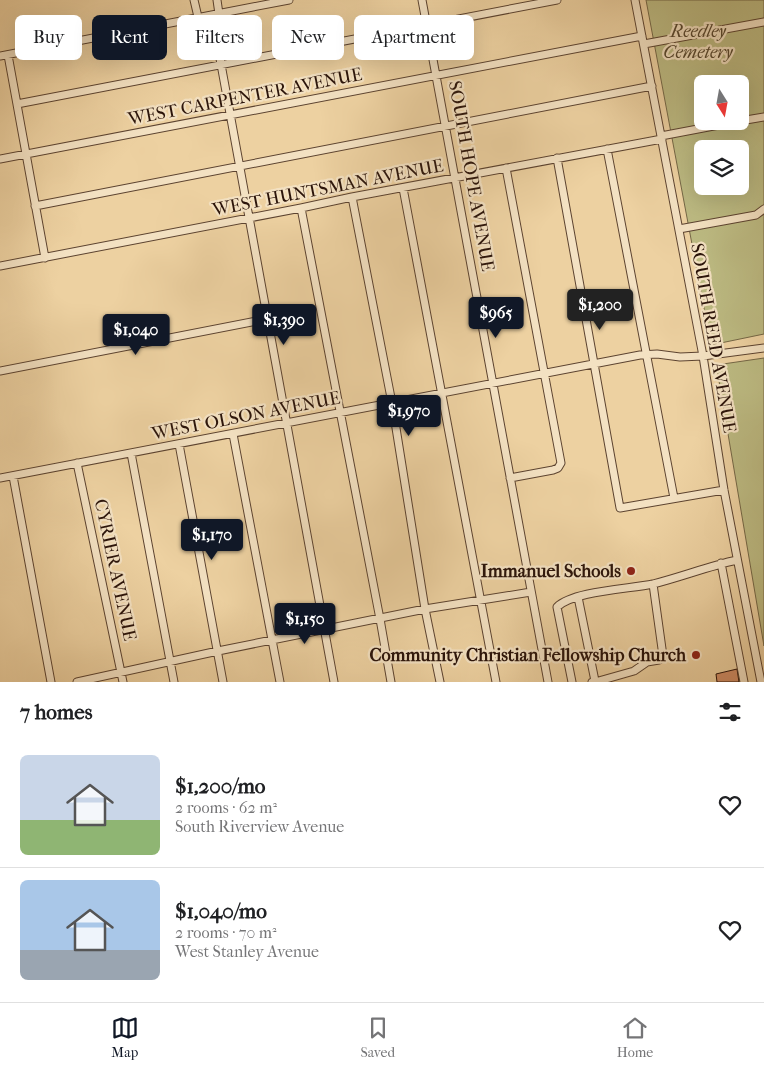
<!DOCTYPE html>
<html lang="en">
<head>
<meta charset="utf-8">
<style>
  body { margin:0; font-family:"IM FELL French Canon",serif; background:#f2f2f2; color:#202124; height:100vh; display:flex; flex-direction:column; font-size:19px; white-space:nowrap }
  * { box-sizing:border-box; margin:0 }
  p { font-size:16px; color:#757577 }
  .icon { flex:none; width:28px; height:28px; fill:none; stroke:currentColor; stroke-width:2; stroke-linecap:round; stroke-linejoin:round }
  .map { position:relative; height:682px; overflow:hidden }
  .panel { display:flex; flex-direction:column; background:#fff; flex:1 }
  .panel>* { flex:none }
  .hud { position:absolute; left:15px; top:15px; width:500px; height:45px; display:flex; gap:10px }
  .needle { width:32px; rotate:169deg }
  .fabs { position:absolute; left:694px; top:75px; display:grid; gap:10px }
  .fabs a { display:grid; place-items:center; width:55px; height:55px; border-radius:8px; background:#fff; box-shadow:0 5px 20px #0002; font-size:25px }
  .price { position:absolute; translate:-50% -42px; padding:0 11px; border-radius:5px; background:#111827; color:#fff; font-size:16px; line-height:32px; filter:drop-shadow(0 1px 2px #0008) }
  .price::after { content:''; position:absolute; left:50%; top:30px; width:15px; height:11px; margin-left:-8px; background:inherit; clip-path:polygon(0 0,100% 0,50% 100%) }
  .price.on { background:#222; color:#fff }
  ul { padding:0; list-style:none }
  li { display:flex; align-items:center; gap:15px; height:125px; padding:0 20px }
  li+li { border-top:1px solid #e0e0e0 }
  li span { display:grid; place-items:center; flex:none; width:140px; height:100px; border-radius:8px; color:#555 }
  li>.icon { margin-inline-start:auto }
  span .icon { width:60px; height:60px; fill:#fffc; stroke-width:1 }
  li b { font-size:21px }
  h2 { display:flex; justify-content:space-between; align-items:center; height:60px; padding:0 20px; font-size:21px }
  .chip { padding:0 18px; border-radius:8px; background:#fff; box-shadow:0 5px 20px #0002; font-size:18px; line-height:45px }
  .chip.on { background:#111827; color:#fff }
  .tab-bar { display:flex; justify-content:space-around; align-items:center; height:70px; border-top:1px solid #e0e0e0; background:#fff; font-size:14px; color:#757577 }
  .tab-bar a { display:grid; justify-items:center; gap:2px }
  .tab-bar .on { color:#111827 }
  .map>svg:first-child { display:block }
</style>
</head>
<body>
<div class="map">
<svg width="764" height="682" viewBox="0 0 764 682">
  <defs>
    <filter id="shadow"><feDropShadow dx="4" dy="2.5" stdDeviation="0" flood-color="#0004"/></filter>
  </defs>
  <rect width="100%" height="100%" fill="#edd1a1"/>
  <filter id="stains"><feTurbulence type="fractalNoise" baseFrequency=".004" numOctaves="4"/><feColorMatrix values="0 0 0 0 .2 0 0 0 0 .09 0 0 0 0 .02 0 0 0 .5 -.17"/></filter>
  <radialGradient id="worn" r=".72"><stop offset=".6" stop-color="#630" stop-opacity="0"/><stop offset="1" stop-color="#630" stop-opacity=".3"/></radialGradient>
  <path fill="#bcba82" stroke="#746746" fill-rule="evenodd" d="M 646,0 L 764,0 L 764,334 L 711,345 ZM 702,84 L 740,84 L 740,121 L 702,121 ZM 702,149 L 740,149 L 740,186 L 702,186 Z
    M 764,358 L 764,646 L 717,369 L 723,364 Z"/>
  <path fill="#d08d66" stroke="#2b140a" filter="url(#shadow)" d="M 737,669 L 739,682 L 717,682 L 716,674 Z"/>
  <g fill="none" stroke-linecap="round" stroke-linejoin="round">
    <defs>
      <path id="minor" d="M 194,0 L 198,17
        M 217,0 L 219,14
        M 422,0 L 548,682
        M 635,0 L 703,356 L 724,490 L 761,682
        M 212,15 L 334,682
        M 644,44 L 764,22
        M 8,55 L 45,258
        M 0,56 L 289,0
        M 17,104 L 557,0
        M 740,121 L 764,117
        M 661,136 L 740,121
        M 607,149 L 674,498
        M 557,158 L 620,508 L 724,490
        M 0,159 L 642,36
        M 506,168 L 561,463 L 558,468 L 553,470 L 510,478
        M 403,188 L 496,682
        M 352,197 L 392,403 L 425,609 L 440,682
        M 35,206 L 652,86
        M 301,208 L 380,619 L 391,682
        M 679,229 L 756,215 L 764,209
        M 0,266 L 301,208 L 352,197 L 662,139
        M 0,371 L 267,319
        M 233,434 L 280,682
        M 179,444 L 223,682
        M 131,453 L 174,682
        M 77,463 L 123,682
        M 13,476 L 51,682
        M 0,478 L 640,355 L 657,354 L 680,357 L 703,356 L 764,348
        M 721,563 L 744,682
        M 578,597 L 595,681 L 592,682
        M 77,682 L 218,651 L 425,609 L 531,592
        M 572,682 L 557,607 C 573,591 629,589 653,584 C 681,577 709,566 737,560
        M 595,682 L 634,671 L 647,662 L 659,660 L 663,656 L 653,584"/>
    </defs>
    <use href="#minor" stroke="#5c4330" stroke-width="9"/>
    <use href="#minor" stroke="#f3e1c2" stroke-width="7"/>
  </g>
  <g fill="#8f2418" stroke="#f3e1c2" stroke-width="2">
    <circle cx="631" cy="571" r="5"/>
    <circle cx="696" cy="655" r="5"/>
  </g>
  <g text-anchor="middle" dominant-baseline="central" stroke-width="4.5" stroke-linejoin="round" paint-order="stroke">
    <g font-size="18" font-style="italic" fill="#56462e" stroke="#f3e1c2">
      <text x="698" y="31">Reedley<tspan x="698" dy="21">Cemetery</tspan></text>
    </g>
    <g font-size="18" fill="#2b140a" stroke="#f3e1c2">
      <text transform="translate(245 97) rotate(-11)">WEST CARPENTER AVENUE</text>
      <text transform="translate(471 176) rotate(80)">SOUTH HOPE AVENUE</text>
      <text transform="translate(328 188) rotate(-11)">WEST HUNTSMAN AVENUE</text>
      <text transform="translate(713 338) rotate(80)">SOUTH REED AVENUE</text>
      <text transform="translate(246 416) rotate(-11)">WEST OLSON AVENUE</text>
      <text transform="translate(115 570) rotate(78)">CYRIER AVENUE</text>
    </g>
    <g font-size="18" font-weight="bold" fill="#2b140a" stroke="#f3e1c2" text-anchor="end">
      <text x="621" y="571">Immanuel Schools</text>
      <text x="686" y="655">Community Christian Fellowship Church</text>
    </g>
  </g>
  <rect width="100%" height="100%" filter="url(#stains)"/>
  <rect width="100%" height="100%" fill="url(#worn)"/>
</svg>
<div class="fabs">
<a><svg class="needle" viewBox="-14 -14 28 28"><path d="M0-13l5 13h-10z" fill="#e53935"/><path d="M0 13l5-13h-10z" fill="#757577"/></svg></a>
<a><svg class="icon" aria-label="layers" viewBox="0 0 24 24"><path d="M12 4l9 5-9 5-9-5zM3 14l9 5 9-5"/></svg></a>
</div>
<b class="price on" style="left:600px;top:331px">$1,200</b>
<b class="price" style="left:496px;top:339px">$965</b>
<b class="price" style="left:284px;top:346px">$1,390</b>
<b class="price" style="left:136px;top:356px">$1,040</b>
<b class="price" style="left:409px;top:437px">$1,970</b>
<b class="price" style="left:212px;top:561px">$1,170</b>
<b class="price" style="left:305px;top:645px">$1,150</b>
<div class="hud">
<a class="chip">Buy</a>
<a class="chip on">Rent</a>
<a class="chip">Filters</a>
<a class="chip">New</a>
<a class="chip">Apartment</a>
</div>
</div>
<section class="panel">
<h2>7 homes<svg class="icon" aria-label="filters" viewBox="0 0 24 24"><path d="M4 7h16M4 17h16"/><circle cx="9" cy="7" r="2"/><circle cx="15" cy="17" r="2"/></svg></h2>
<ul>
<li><span style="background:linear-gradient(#c9d6e8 65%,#8fb573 0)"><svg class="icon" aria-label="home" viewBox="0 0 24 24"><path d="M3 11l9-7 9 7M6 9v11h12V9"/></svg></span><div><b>$1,200/mo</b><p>2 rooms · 62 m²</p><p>South Riverview Avenue</p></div><svg class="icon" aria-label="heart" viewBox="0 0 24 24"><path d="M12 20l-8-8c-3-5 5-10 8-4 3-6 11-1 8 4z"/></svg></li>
<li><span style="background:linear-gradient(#a9c7e8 70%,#9aa5b1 0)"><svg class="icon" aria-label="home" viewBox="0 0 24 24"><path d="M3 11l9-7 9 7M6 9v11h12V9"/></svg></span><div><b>$1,040/mo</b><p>2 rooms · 70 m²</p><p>West Stanley Avenue</p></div><svg class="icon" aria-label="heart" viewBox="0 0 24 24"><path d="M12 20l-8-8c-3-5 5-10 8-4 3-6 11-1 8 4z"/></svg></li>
</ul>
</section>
<nav class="tab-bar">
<a class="on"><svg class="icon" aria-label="map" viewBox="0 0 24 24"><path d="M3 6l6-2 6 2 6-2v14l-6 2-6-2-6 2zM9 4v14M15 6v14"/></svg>Map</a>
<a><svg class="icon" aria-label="saved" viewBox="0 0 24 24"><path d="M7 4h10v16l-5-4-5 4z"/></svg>Saved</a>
<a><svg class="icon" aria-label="home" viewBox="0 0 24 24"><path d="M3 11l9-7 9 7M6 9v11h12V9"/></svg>Home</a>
</nav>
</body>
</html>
